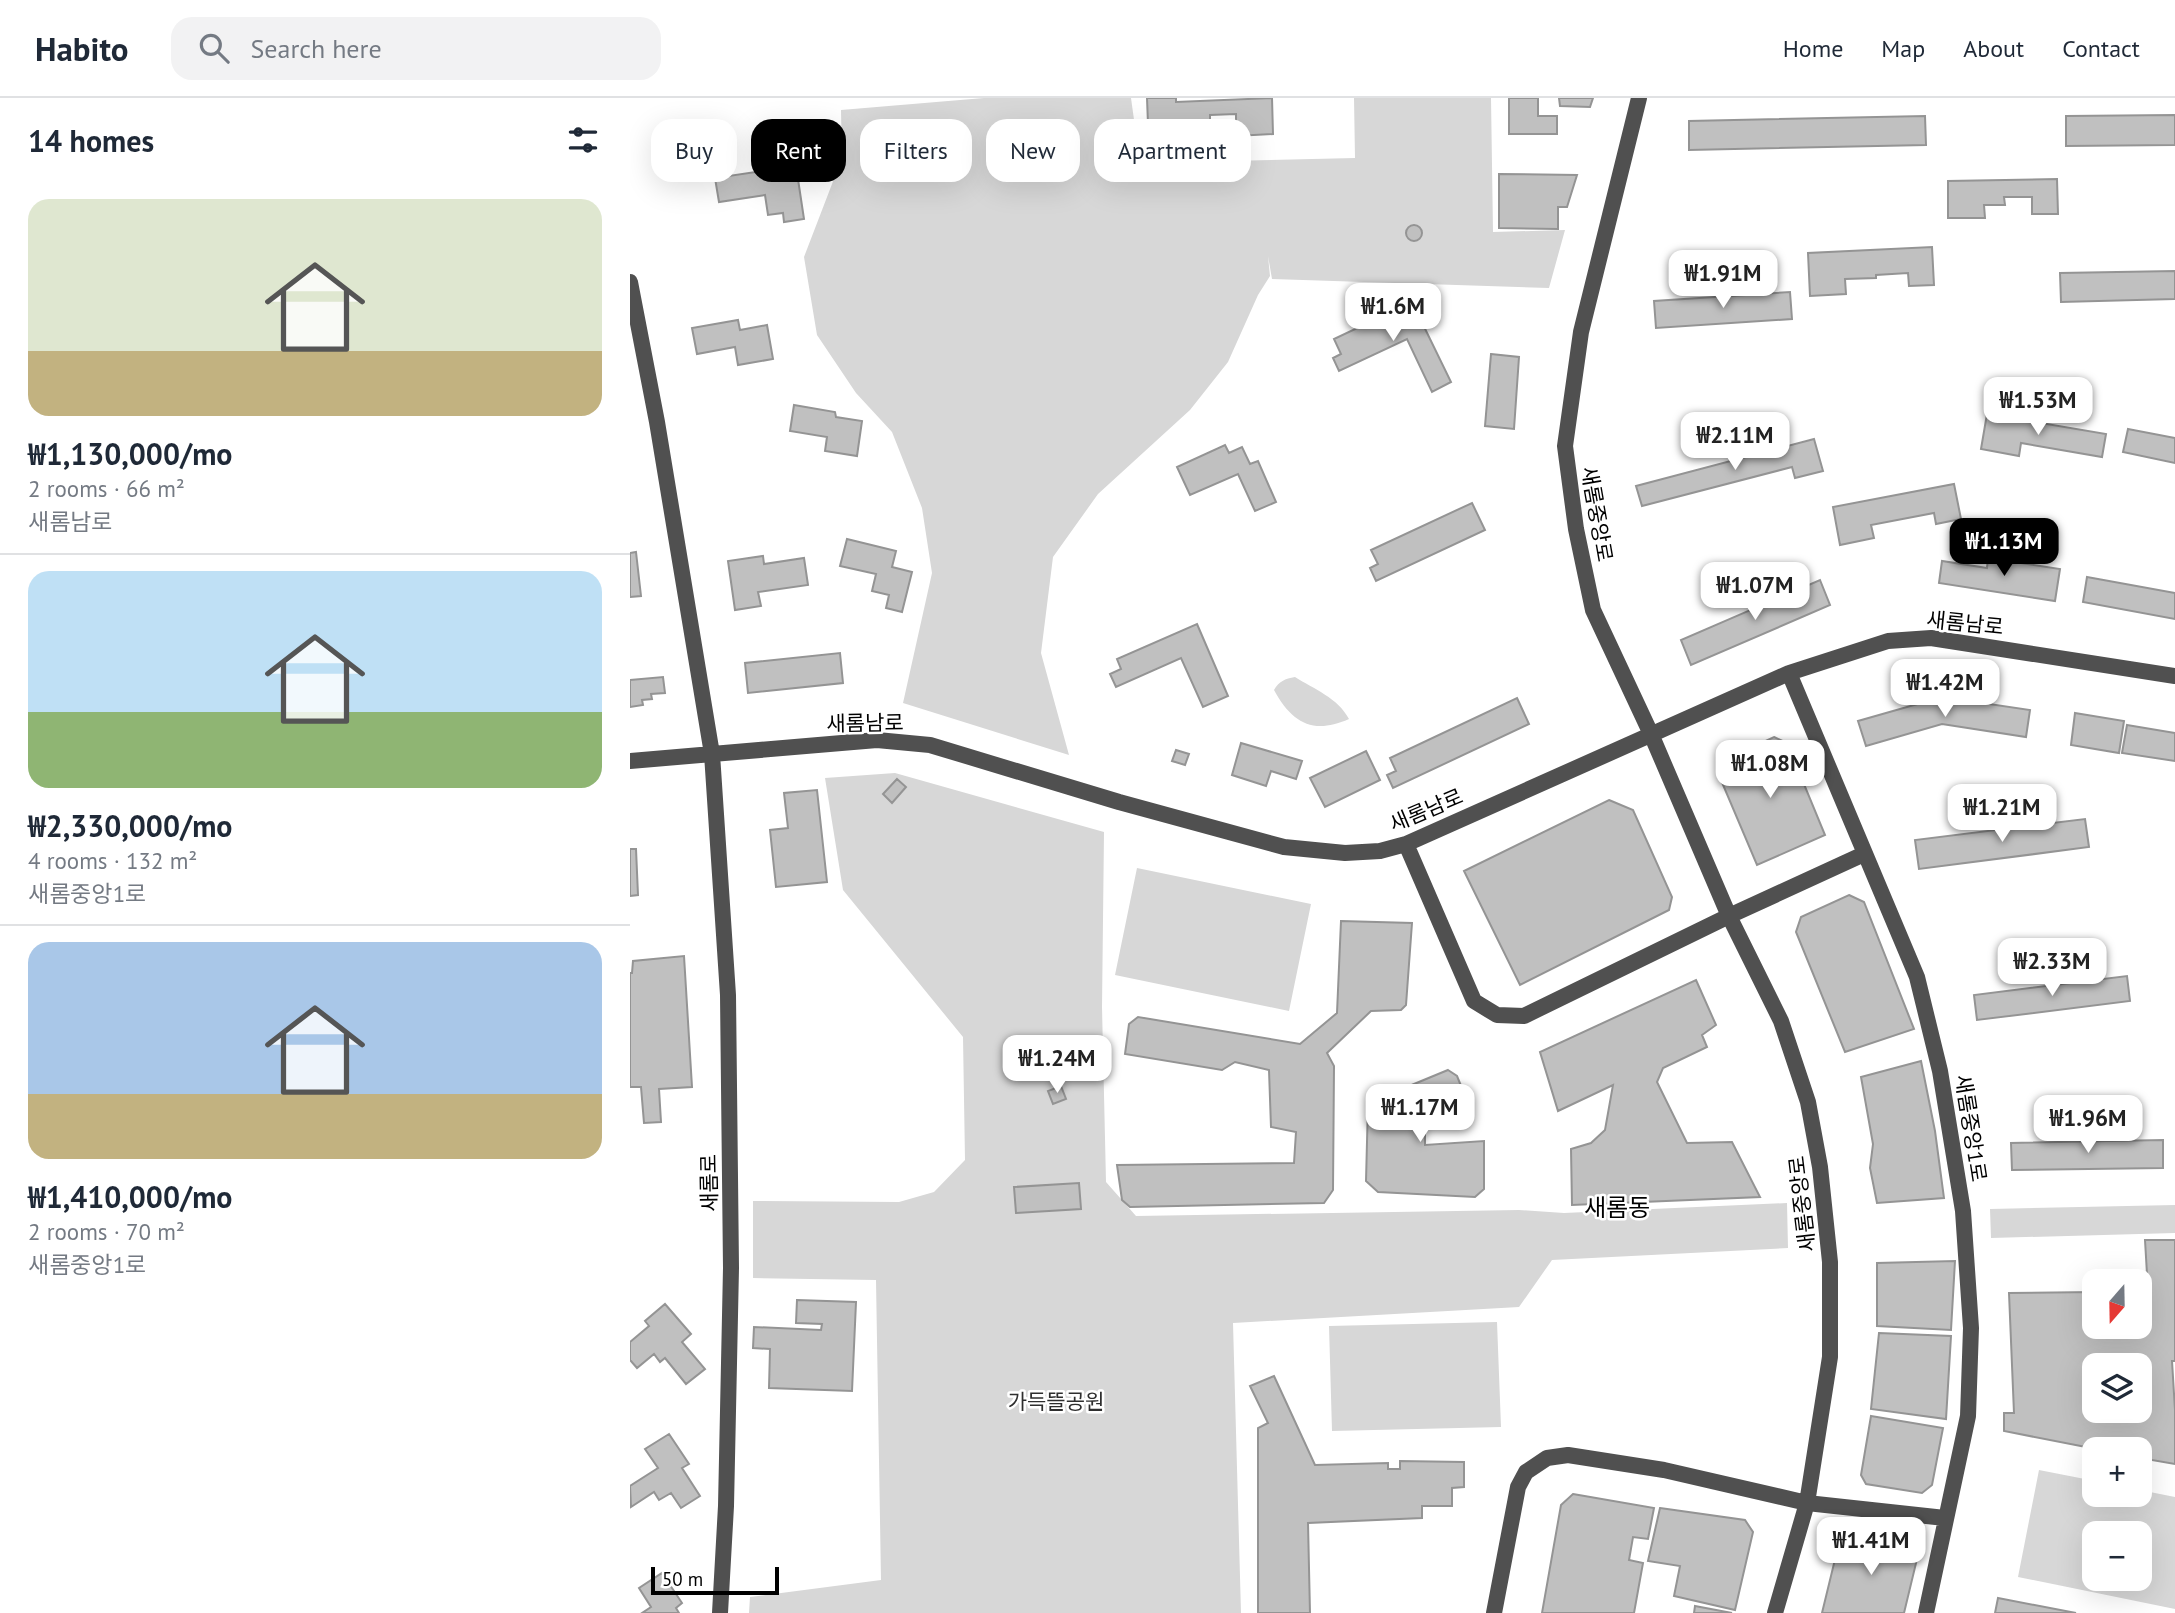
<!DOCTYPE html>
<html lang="en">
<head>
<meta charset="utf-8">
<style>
  body { margin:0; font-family:"PT Sans","Noto Sans KR",sans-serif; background:#f2f2f3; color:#1f2937; height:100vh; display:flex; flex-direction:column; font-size:26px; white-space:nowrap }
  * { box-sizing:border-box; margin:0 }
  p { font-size:23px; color:#747a83 }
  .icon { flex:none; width:38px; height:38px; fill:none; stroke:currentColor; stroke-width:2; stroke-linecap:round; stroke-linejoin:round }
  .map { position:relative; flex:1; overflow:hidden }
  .side { display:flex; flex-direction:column; background:#fff; width:630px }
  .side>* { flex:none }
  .hud { position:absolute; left:21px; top:21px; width:665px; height:63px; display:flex; gap:14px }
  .needle { width:46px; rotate:200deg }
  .controls { position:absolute; left:1452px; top:1171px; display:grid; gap:14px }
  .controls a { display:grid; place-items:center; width:70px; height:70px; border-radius:14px; background:#fff; box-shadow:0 7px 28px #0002; font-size:35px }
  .scale { position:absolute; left:21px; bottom:18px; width:128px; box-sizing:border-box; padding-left:7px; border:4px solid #000; border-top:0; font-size:19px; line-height:24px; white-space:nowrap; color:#000; -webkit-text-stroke:5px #fff; paint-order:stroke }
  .price { position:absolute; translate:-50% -60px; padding:0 16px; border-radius:14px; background:#fff; color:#222; font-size:23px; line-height:46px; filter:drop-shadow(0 2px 4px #0008) }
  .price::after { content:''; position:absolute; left:50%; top:42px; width:21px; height:16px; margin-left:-10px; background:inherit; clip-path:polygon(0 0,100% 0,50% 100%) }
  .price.current { background:#000; color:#fff }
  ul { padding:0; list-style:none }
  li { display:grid; align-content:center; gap:14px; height:371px; padding:0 28px }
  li+li { border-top:2px solid #e0e1e3 }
  li span { display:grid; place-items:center; height:217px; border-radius:21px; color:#555 }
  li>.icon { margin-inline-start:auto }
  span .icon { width:126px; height:126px; fill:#fffc; stroke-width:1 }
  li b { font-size:30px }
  h2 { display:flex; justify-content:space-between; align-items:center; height:84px; padding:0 28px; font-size:30px }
  .chip { padding:0 24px; border-radius:21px; background:#fff; box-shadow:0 7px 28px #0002; font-size:24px; line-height:63px }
  .chip.current { background:#000; color:#fff }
  header { display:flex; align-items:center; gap:42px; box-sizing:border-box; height:98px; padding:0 35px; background:#fff; border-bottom:2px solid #e0e1e3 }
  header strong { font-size:33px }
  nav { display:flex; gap:38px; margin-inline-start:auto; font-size:24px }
  .search { width:490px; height:63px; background:#f2f2f3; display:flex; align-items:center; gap:18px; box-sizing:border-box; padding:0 24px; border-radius:21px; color:#747a83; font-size:26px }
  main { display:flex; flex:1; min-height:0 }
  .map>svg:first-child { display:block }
</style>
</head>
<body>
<header>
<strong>Habito</strong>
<div class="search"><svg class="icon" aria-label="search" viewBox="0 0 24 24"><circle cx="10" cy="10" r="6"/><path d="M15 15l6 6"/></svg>Search here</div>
<nav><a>Home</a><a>Map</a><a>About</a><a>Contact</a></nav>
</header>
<main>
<section class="side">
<h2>14 homes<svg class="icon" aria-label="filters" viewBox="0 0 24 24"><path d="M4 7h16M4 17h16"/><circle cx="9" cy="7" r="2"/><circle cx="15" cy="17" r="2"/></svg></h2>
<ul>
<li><span style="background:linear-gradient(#dfe7d0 70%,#c2b280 0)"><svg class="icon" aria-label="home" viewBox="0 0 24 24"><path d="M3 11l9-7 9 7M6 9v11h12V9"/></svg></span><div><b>₩1,130,000/mo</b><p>2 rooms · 66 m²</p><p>새롬남로</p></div></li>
<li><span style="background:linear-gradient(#bfe0f5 65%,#8fb573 0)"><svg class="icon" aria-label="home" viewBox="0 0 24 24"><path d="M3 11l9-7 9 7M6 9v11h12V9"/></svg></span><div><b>₩2,330,000/mo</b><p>4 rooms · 132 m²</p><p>새롬중앙1로</p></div></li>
<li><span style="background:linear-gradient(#a9c7e8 70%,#c2b280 0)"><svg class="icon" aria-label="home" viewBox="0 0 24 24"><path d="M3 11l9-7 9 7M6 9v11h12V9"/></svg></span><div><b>₩1,410,000/mo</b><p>2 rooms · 70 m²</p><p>새롬중앙1로</p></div></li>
</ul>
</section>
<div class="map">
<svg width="1545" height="1515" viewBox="0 0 1545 1515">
  <rect width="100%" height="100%" fill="#fff"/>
  <path fill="#d7d7d7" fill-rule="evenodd" d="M 354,0 L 501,0 L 510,65 L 725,60 L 724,0 L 861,0 L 863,134 L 935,132 L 919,190 L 642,181 L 638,158 L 640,178 L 628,197 L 598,264 L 560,312 L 468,396 L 423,459 L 411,555 L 439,657 L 273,605 L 302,475 L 292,410 L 262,334 L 226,295 L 187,237 L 174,159 L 212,60 L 211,12 Z
    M 665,579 C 684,591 708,600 719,621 C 683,637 662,625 644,592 C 649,583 655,581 665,579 Z
    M 265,675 L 474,734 L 472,909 L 476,1084 L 506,1118 L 889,1112 L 934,1115 L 1157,1105 L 1158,1150 L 922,1162 L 889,1209 L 603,1225 L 611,1515 L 119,1515 L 120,1499 L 251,1482 L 246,1182 L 123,1180 L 123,1103 L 269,1104 L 304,1094 L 335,1062 L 333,939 L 213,792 L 195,680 Z
    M 507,770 L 681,806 L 659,913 L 485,877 Z
    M 1545,1107 L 1545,1135 L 1361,1140 L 1360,1111 Z
    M 867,1224 L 871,1329 L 702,1333 L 699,1228 Z
    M 1409,1372 L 1465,1383 L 1465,1396 L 1510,1396 L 1510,1392 L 1545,1399 L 1545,1511 L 1388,1479 ZM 1465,1435 L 1510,1435 L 1510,1480 L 1465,1480 Z"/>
  <path fill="#c0c0c0" stroke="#949494" stroke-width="2" fill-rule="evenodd" d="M 517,0 L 546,0 L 546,4 L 642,0 L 643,36 L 606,38 L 606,16 L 580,17 L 580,38 L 555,38 L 555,51 L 519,52 Z
    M 879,0 L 908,0 L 908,18 L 927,18 L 927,36 L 879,36 Z
    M 929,0 L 963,0 L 960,9 L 930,8 Z
    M 1545,17 L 1545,47 L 1436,48 L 1436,18 Z
    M 1295,18 L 1296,47 L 1059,52 L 1059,23 Z
    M 166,68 L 174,121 L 154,124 L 153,115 L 138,117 L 135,97 L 89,104 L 85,80 Z
    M 869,76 L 947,77 L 937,109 L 928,109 L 928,131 L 869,130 Z
    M 1427,81 L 1428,116 L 1402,116 L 1402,99 L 1374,99 L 1375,107 L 1354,107 L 1355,120 L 1318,120 L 1318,83 Z
    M776 135a8 8 0 1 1 16 0a8 8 0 1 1-16 0Z
    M 1302,149 L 1304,187 L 1279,188 L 1278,175 L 1246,177 L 1246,180 L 1215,181 L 1216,196 L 1180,198 L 1178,155 Z
    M 1545,173 L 1545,201 L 1431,204 L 1430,175 Z
    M 1160,194 L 1162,221 L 1026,230 L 1024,203 Z
    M 782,204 L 821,284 L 802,294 L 777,241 L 709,273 L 703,260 L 711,256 L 704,241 Z
    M 108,222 L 110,232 L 137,227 L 143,261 L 108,267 L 105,249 L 67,256 L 62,230 Z
    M 861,256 L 889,259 L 884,331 L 855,328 Z
    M 164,307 L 205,314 L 206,319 L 232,323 L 227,358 L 195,353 L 197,339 L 160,333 Z
    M 1357,316 L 1476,336 L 1472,359 L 1391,345 L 1389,358 L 1351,351 Z
    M 1498,331 L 1545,340 L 1545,365 L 1493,354 Z
    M 1184,341 L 1193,373 L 1165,380 L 1162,369 L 1012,408 L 1006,388 Z
    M 595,347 L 599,355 L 612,349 L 620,366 L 628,363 L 646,404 L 625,413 L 608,376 L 560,397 L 547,369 Z
    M 1324,386 L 1331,421 L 1306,426 L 1304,415 L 1241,427 L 1244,440 L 1210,447 L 1203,409 Z
    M 842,405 L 855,432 L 746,483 L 740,470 L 748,466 L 741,452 Z
    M 217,441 L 266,453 L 262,469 L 282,474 L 272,514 L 256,510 L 259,497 L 242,493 L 246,476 L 210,468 Z
    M 6,454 L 11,498 L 0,499 L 0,455 Z
    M 133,458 L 134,466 L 174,460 L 178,487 L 128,494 L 131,508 L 105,512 L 98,463 Z
    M 1358,460 L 1430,471 L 1425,503 L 1309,485 L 1312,463 L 1357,470 Z
    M 1457,479 L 1545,495 L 1545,521 L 1453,504 Z
    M 1190,482 L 1200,507 L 1061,567 L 1051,542 Z
    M 567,526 L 598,598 L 573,609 L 551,560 L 486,589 L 480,576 L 491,571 L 487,561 Z
    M 210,555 L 213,585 L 118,595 L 115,565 Z
    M 33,579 L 35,595 L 21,596 L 22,601 L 12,602 L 13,607 L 0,609 L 0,582 Z
    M 1312,599 L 1400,612 L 1396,639 L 1312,626 L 1236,648 L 1228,623 Z
    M 887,600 L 899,626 L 763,690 L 757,677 L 766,673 L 760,660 Z
    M 1445,615 L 1494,623 L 1489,655 L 1441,647 Z
    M 1497,627 L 1545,635 L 1545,663 L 1492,655 Z
    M 1144,639 L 1157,645 L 1195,737 L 1127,767 L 1088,675 L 1094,662 Z
    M 611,645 L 672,663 L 666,681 L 641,673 L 636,688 L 602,677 Z
    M 546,652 L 559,656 L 555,667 L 542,663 Z
    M 736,653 L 750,682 L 695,709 L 680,680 Z
    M 267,681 L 276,689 L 262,705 L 253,696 Z
    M 187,692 L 197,784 L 146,789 L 140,732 L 158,730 L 154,695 Z
    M 979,702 L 1003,712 L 1042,799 L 1039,812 L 890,887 L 834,773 Z
    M 1455,721 L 1459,749 L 1289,771 L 1285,742 Z
    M 0,751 L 6,751 L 8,797 L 0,798 Z
    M 1219,797 L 1234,804 L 1284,931 L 1215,954 L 1166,834 L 1171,819 Z
    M 711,823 L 782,825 L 776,907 L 771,912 L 741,913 L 697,955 L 704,968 L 703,1092 L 694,1105 L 500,1109 L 492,1102 L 487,1067 L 664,1065 L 666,1034 L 641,1029 L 639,972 L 605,964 L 592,972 L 495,956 L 499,926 L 508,919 L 670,946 L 707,915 Z
    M 54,858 L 62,989 L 29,991 L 31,1024 L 14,1025 L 11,989 L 0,989 L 0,875 L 2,875 L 3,863 Z
    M 1497,878 L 1500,903 L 1347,922 L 1344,897 Z
    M 1066,882 L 1086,927 L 1072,937 L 1077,949 L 1033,970 L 1027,984 L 1057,1045 L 1102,1044 L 1130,1099 L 942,1107 L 941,1051 L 961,1045 L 975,1032 L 983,987 L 928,1013 L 910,954 Z
    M 1291,963 L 1305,1033 L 1314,1100 L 1247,1105 L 1240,1070 L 1243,1046 L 1231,979 Z
    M 818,972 L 827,978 L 836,1000 L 795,1015 L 795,1047 L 854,1043 L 854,1091 L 845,1099 L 748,1094 L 736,1083 L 738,1005 Z
    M 431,988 L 436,1001 L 423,1006 L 418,993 Z
    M 1533,1042 L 1533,1070 L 1382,1072 L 1381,1045 Z
    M 449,1085 L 451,1111 L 386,1115 L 384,1089 Z
    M 1515,1142 L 1545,1142 L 1545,1263 L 1542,1263 L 1545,1312 L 1545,1366 L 1510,1360 L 1510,1351 L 1466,1351 L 1374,1333 L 1374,1315 L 1384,1315 L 1379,1195 L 1465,1194 L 1465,1228 L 1510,1228 L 1510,1193 L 1518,1193 ZM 1465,1267 L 1510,1267 L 1510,1312 L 1465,1312 Z
    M 1325,1163 L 1321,1232 L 1247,1228 L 1247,1165 Z
    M 167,1202 L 226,1204 L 222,1293 L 139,1290 L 140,1251 L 123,1250 L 124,1229 L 191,1232 L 192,1226 L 166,1225 Z
    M 35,1206 L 61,1236 L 52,1244 L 75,1271 L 56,1286 L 35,1260 L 30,1264 L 24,1256 L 7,1270 L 0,1262 L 0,1244 L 19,1228 L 15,1223 Z
    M 1249,1235 L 1321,1238 L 1316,1321 L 1241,1311 Z
    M 644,1278 L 685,1367 L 758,1365 L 758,1371 L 770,1371 L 770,1363 L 834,1364 L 834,1389 L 822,1390 L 822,1408 L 792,1408 L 792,1420 L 678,1425 L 680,1515 L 628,1515 L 628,1330 L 638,1325 L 620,1288 Z
    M 1241,1318 L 1313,1330 L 1302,1387 L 1292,1395 L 1236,1386 L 1231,1377 Z
    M 39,1336 L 59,1366 L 52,1370 L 70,1398 L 51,1410 L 41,1395 L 29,1402 L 24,1394 L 1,1409 L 0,1388 L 28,1370 L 15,1351 Z
    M 943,1396 L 1024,1410 L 1018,1441 L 1003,1439 L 999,1462 L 1013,1465 L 1004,1515 L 912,1515 L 931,1407 Z
    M 1030,1410 L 1115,1422 L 1123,1434 L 1105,1512 L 1044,1498 L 1050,1468 L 1018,1463 Z
    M 1227,1435 L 1278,1446 L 1287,1461 L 1274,1515 L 1192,1515 L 1208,1449 Z
    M 32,1475 L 52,1505 L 46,1510 L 49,1515 L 12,1515 L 21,1509 L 9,1490 Z
    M 1368,1500 L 1446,1515 L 1365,1515 Z
    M 1065,1508 L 1102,1515 L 1064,1515 Z"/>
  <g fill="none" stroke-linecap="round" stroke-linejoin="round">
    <path stroke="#505050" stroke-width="16" d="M 1009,0 L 951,234 L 935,348 L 946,431 L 963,512 L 1021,636 L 1099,818 L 1151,923 L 1178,1004 L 1190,1069 L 1200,1164 L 1200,1259 L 1177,1405 L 1145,1515
      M 0,184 L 27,324 L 82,656 L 98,897 L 101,1170 L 96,1408 L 90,1515
      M 1159,575 L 1287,879 L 1310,973 L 1333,1113 L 1341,1230 L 1338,1318 L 1296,1515
      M 0,663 L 247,642 L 300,647 L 489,704 L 654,749 L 715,755 L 750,753 L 776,746 L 1159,575 L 1258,543 L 1301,540 L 1545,578
      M 776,746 L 844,903 L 867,917 L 894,918 L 1099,818 L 1234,756
      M 864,1515 L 888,1389 L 896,1374 L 917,1360 L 938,1357 L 1034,1372 L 1177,1405 L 1315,1420"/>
  </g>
  <g text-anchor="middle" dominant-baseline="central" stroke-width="5" stroke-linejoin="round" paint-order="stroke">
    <g font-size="21" fill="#000" stroke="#fff">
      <text transform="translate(967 416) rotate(80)">새롬중앙로</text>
      <text transform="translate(1335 525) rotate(6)">새롬남로</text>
      <text transform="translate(235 625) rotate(-1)">새롬남로</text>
      <text transform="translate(796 712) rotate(-23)">새롬남로</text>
      <text transform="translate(1341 1030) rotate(81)">새롬중앙1로</text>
      <text transform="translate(79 1085) rotate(-91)">새롬로</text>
      <text transform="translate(1172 1106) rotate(-97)">새롬중앙로</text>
    </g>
    <g font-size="21" fill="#2e2e2e" stroke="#fff">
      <text x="426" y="1303">가득뜰공원</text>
    </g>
    <g font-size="24" fill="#000" stroke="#fff">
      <text x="987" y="1109">새롬동</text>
    </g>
  </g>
</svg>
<div class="controls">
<a><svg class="needle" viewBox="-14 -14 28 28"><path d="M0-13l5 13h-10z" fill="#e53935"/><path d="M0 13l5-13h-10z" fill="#747a83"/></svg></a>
<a><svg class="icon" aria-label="layers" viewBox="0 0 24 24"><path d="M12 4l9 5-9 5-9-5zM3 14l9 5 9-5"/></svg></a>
<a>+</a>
<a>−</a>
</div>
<div class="scale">50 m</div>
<b class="price" style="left:1093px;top:212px">₩1.91M</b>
<b class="price" style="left:763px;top:245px">₩1.6M</b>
<b class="price" style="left:1408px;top:339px">₩1.53M</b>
<b class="price" style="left:1105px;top:374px">₩2.11M</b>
<b class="price current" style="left:1374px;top:480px">₩1.13M</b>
<b class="price" style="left:1125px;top:524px">₩1.07M</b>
<b class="price" style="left:1315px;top:621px">₩1.42M</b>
<b class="price" style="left:1140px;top:702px">₩1.08M</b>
<b class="price" style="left:1372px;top:746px">₩1.21M</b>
<b class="price" style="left:1422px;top:900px">₩2.33M</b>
<b class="price" style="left:427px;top:997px">₩1.24M</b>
<b class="price" style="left:790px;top:1046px">₩1.17M</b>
<b class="price" style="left:1458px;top:1057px">₩1.96M</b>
<b class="price" style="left:1241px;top:1479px">₩1.41M</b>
<div class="hud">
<a class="chip">Buy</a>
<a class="chip current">Rent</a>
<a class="chip">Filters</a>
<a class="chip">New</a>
<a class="chip">Apartment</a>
</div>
</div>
</main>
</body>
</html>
